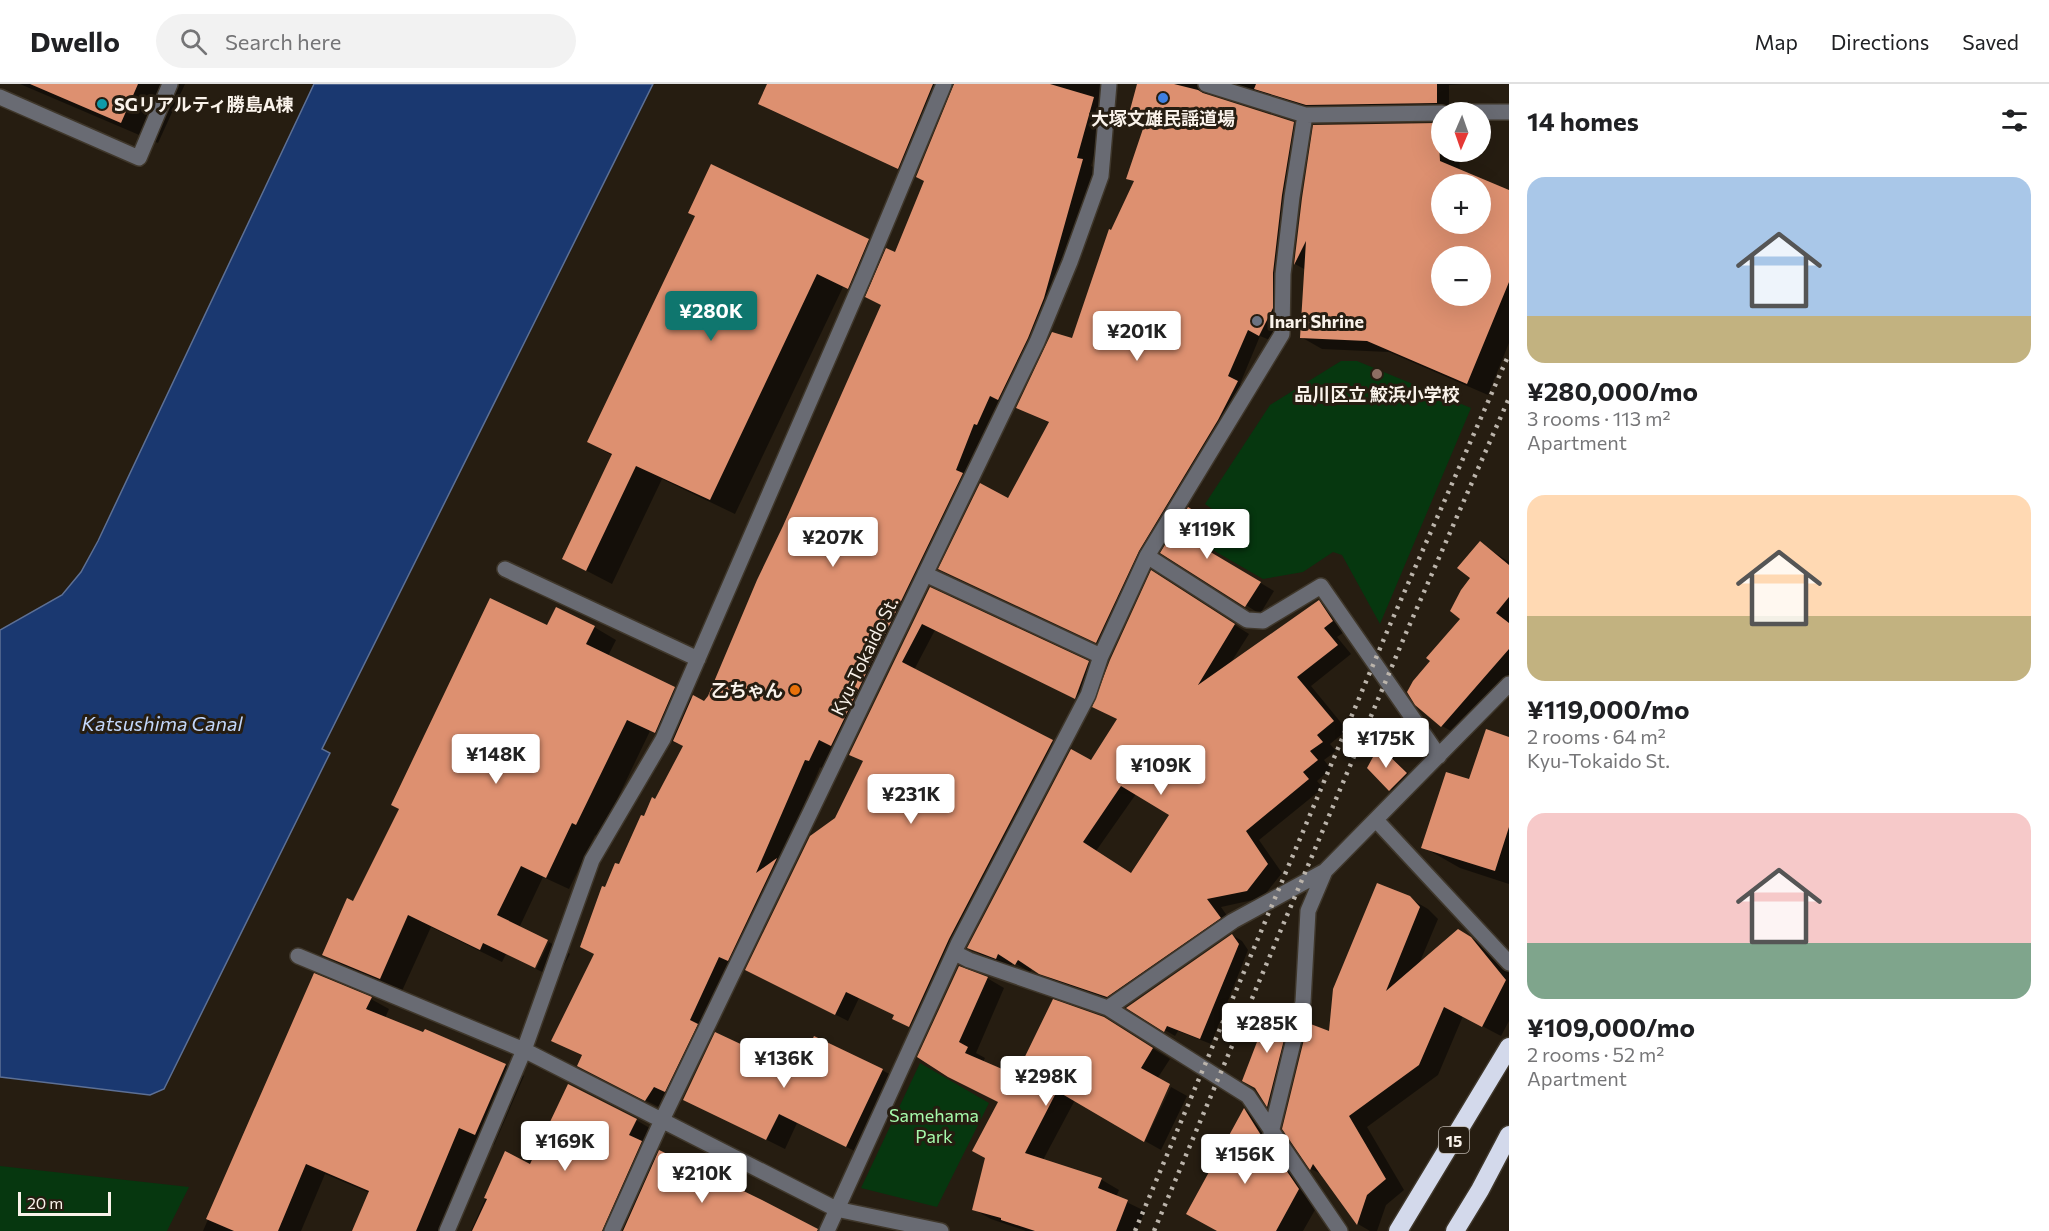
<!DOCTYPE html>
<html lang="en">
<head>
<meta charset="utf-8">
<style>
  body { margin:0; font-family:Commissioner,"Noto Sans JP",sans-serif; background:#f2f2f2; color:#202124; height:100vh; display:flex; flex-direction:column; font-size:22px; white-space:nowrap }
  * { box-sizing:border-box; margin:0 }
  p { font-size:20px; color:#757577 }
  .icon { flex:none; width:33px; height:33px; fill:none; stroke:currentColor; stroke-width:2; stroke-linecap:round; stroke-linejoin:round }
  .map { position:relative; flex:1; overflow:hidden }
  .side { display:flex; flex-direction:column; background:#fff; width:540px }
  .side>* { flex:none }
  .needle { width:39px; rotate:182deg }
  .controls { position:absolute; left:1431px; top:18px; display:grid; gap:12px }
  .controls a { display:grid; place-items:center; width:60px; height:60px; border-radius:50%; background:#fff; box-shadow:0 6px 24px #0002; font-size:30px }
  .scale { position:absolute; left:18px; bottom:15px; width:93px; box-sizing:border-box; padding-left:6px; border:3px solid #faf3eb; border-top:0; font-size:16px; line-height:21px; white-space:nowrap; color:#faf3eb; -webkit-text-stroke:4px #261d11; paint-order:stroke }
  .price { position:absolute; translate:-50% -51px; padding:0 14px; border-radius:6px; background:#fff; color:#222; font-size:20px; line-height:39px; filter:drop-shadow(0 2px 3px #0008) }
  .price::after { content:''; position:absolute; left:50%; top:36px; width:18px; height:14px; margin-left:-9px; background:inherit; clip-path:polygon(0 0,100% 0,50% 100%) }
  .price.on { background:#0f766e; color:#fff }
  ul { padding:0; list-style:none }
  li { display:grid; align-content:center; gap:12px; height:318px; padding:0 18px }
  li span { display:grid; place-items:center; height:186px; border-radius:18px; color:#555 }
  li>.icon { margin-inline-start:auto }
  span .icon { width:108px; height:108px; fill:#fffc; stroke-width:1 }
  li b { font-size:26px }
  h2 { display:flex; justify-content:space-between; align-items:center; height:72px; padding:0 18px; font-size:26px }
  header { display:flex; align-items:center; gap:36px; box-sizing:border-box; height:84px; padding:0 30px; background:#fff; border-bottom:2px solid #e0e0e0 }
  header strong { font-size:28px }
  nav { display:flex; gap:33px; margin-inline-start:auto; font-size:21px }
  .search { width:420px; height:54px; background:#f2f2f2; display:flex; align-items:center; gap:15px; box-sizing:border-box; padding:0 21px; border-radius:33px; color:#757577; font-size:22px }
  main { display:flex; flex:1; min-height:0 }
  .map>svg:first-child { display:block }
</style>
</head>
<body>
<header>
<strong>Dwello</strong>
<div class="search"><svg class="icon" aria-label="search" viewBox="0 0 24 24"><circle cx="10" cy="10" r="6"/><path d="M15 15l6 6"/></svg>Search here</div>
<nav><a>Map</a><a>Directions</a><a>Saved</a></nav>
</header>
<main>
<div class="map">
<svg width="1509" height="1147" viewBox="0 0 1509 1147">
  <rect width="100%" height="100%" fill="#261d11"/>
  <path fill="#06370f" d="M 1341,277 L 1357,277 L 1471,324 L 1380,540 L 1342,471 L 1333,468 L 1303,488 L 1263,495 L 1204,461 L 1202,455 L 1219,430 L 1205,420 L 1270,321 Z
    M 920,979 L 989,1019 L 937,1123 L 861,1104 Z
    M 0,1082 L 189,1103 L 167,1147 L 0,1147 Z"/>
  <path fill="#1a3870" stroke="#5d7095" stroke-width="1.5" d="M 314,0 L 653,0 L 322,665 L 330,669 L 164,1005 L 150,1011 L 0,993 L 0,546 L 62,511 L 81,488 L 98,457 Z"/>
  <path fill="#0007" fill-rule="evenodd" d="M 20,0 L 185,0 L 158,59 Z
    M 769,0 L 955,0 L 950,4 L 913,92 L 775,28 L 760,20 Z
    M 956,0 L 1105,0 L 1108,22 L 1091,82 L 1097,85 L 1059,223 L 824,685 L 820,683 L 780,777 L 661,1024 L 593,990 L 583,972 L 568,964 L 596,870 L 606,804 L 620,782 L 684,662 L 678,659 L 678,660 L 650,647 L 599,753 L 595,751 L 569,805 L 543,793 L 519,844 L 546,857 L 533,883 L 506,870 L 502,878 L 431,843 L 402,907 L 346,883 L 324,871 L 354,819 L 548,543 L 594,543 L 616,556 L 608,572 L 693,615 L 705,619 L 709,613 L 883,221 L 843,203 L 735,430 L 662,395 L 612,500 L 564,475 L 613,372 L 589,358 L 696,132 L 868,157 L 886,167 L 896,170 L 926,97 Z
    M 1138,0 L 1213,0 L 1209,4 L 1208,11 L 1293,39 L 1306,46 L 1285,231 L 1272,257 L 1260,252 L 1240,300 L 1250,306 L 1151,474 L 1109,565 L 940,485 L 1008,416 L 1050,339 L 1030,330 L 1073,256 L 1111,148 L 1135,98 L 1128,94 L 1148,33 L 1132,25 Z
    M 1232,0 L 1464,0 L 1449,1 L 1449,26 L 1320,27 Z
    M 1437,40 L 1442,43 L 1442,68 L 1459,68 L 1460,87 L 1509,108 L 1509,259 L 1488,311 L 1389,268 L 1322,265 L 1301,253 L 1306,186 L 1295,180 L 1303,115 ZM 1442,100 L 1480,100 L 1480,140 L 1442,140 ZM 1442,172 L 1480,172 L 1480,212 L 1442,212 Z
    M 1189,425 L 1224,446 L 1210,469 L 1274,507 L 1260,530 L 1162,468 Z
    M 1480,459 L 1509,478 L 1509,596 L 1460,652 L 1442,642 L 1416,620 L 1432,577 L 1462,534 Z
    M 1166,497 L 1249,550 L 1230,580 L 1319,518 L 1334,526 L 1347,546 L 1337,553 L 1351,570 L 1311,602 L 1347,646 L 1330,660 L 1336,667 L 1324,676 L 1331,685 L 1317,697 L 1323,704 L 1259,756 L 1282,789 L 1262,814 L 1221,823 L 1234,842 L 1122,921 L 1056,898 L 1033,884 L 1030,888 L 1013,878 L 1011,882 L 983,872 L 969,863 L 1118,636 L 1094,623 ZM 1136,710 L 1171,731 L 1132,791 L 1096,767 Z
    M 930,505 L 1101,586 L 1088,621 L 935,546 L 914,586 L 1065,665 L 961,863 L 922,949 L 894,935 L 896,931 L 859,914 L 848,937 L 759,892 L 864,678 L 851,670 Z
    M 1509,654 L 1509,800 L 1460,784 L 1423,763 L 1470,697 Z
    M 1379,664 L 1385,667 L 1412,693 L 1397,709 L 1390,705 Z
    M 1409,814 L 1428,825 L 1438,835 L 1419,880 L 1459,847 L 1490,865 L 1509,889 L 1509,937 L 1501,952 L 1463,932 L 1438,991 L 1367,1043 L 1404,1106 L 1386,1121 L 1377,1147 L 1370,1147 L 1358,1140 L 1323,1091 L 1311,1085 L 1284,1044 L 1331,949 Z
    M 1232,851 L 1242,857 L 1248,866 L 1211,960 L 1178,947 L 1175,952 L 1128,924 Z
    M 549,858 L 570,870 L 557,895 L 536,885 Z
    M 314,891 L 371,915 L 389,925 L 385,934 L 424,950 L 425,947 L 506,982 L 524,992 L 494,1061 L 478,1054 L 439,1147 L 354,1147 L 370,1109 L 325,1090 L 301,1147 L 203,1147 Z
    M 987,894 L 1004,904 L 976,969 L 985,974 L 983,978 L 1017,993 L 1121,945 L 1170,975 L 1157,995 L 1075,1016 L 1043,1076 L 1102,1096 L 1119,1106 L 1116,1113 L 1145,1127 L 1137,1147 L 1026,1147 L 991,1135 L 973,1125 L 1000,1018 L 919,972 Z
    M 1289,933 L 1300,939 L 1279,1028 L 1268,1022 L 1256,1003 Z
    M 882,986 L 900,996 L 865,1072 L 797,1039 L 785,1065 L 684,1015 L 798,989 Z
    M 1171,1003 L 1187,1012 L 1161,1066 L 1145,1057 Z
    M 1245,1026 L 1265,1038 L 1320,1117 L 1303,1147 L 1219,1147 Z
    M 636,1036 L 653,1046 L 646,1061 L 819,1147 L 471,1147 L 506,1069 L 531,1082 Z"/>
  <path fill="#dd9070" fill-rule="evenodd" d="M 30,0 L 138,0 L 121,39 Z
    M 767,0 L 933,0 L 898,85 L 758,20 Z
    M 954,0 L 1050,0 L 1094,13 L 1077,74 L 1083,75 L 1044,214 L 1028,254 L 998,316 L 990,312 L 977,341 L 974,340 L 956,386 L 963,389 L 831,662 L 819,656 L 809,677 L 805,676 L 756,789 L 777,774 L 728,877 L 719,873 L 690,936 L 698,940 L 665,1008 L 654,1003 L 645,1017 L 577,982 L 582,971 L 551,957 L 594,870 L 580,863 L 602,802 L 605,803 L 615,779 L 619,780 L 641,731 L 644,732 L 652,713 L 655,715 L 683,662 L 673,657 L 693,611 L 704,617 L 708,612 L 757,496 L 783,442 L 881,221 L 865,213 L 886,164 L 895,168 L 924,97 L 916,93 Z
    M 1137,0 L 1174,0 L 1198,6 L 1203,9 L 1294,38 L 1282,111 L 1273,189 L 1273,224 L 1259,252 L 1248,246 L 1228,292 L 1238,297 L 1218,336 L 1139,467 L 1096,559 L 938,485 L 980,399 L 1008,414 L 1049,338 L 1016,324 L 1052,248 L 1072,254 L 1109,145 L 1111,146 L 1134,97 L 1126,95 L 1148,30 L 1130,26 Z
    M 1256,0 L 1437,0 L 1437,19 L 1306,21 L 1254,5 Z
    M 1438,39 L 1440,77 L 1509,106 L 1509,198 L 1467,300 L 1367,257 L 1300,254 L 1306,157 L 1294,181 L 1302,114 L 1313,41 ZM 1442,100 L 1480,100 L 1480,140 L 1442,140 ZM 1442,172 L 1480,172 L 1480,212 L 1442,212 Z
    M 711,80 L 869,155 L 848,205 L 817,190 L 710,416 L 636,382 L 586,487 L 562,475 L 612,370 L 587,358 L 695,132 L 688,129 Z
    M 1188,423 L 1211,437 L 1197,460 L 1261,498 L 1245,523 L 1160,469 Z
    M 1480,457 L 1509,481 L 1509,513 L 1496,529 L 1509,539 L 1509,565 L 1441,643 L 1415,621 L 1407,608 L 1413,597 L 1430,577 L 1426,574 L 1460,535 L 1450,527 L 1461,506 L 1470,494 L 1457,484 Z
    M 1151,486 L 1235,540 L 1198,601 L 1319,516 L 1333,537 L 1324,544 L 1338,561 L 1297,593 L 1334,637 L 1317,651 L 1323,658 L 1310,667 L 1318,676 L 1303,688 L 1309,695 L 1246,747 L 1268,780 L 1247,807 L 1207,815 L 1221,834 L 1107,913 L 1039,890 L 1018,876 L 1015,881 L 998,870 L 996,875 L 967,864 L 1071,665 L 1091,676 L 1117,635 L 1092,623 L 1110,576 ZM 1121,702 L 1169,731 L 1131,789 L 1083,758 Z
    M 930,503 L 1089,577 L 1075,615 L 922,540 L 902,578 L 1053,656 L 949,855 L 909,943 L 892,935 L 894,931 L 846,908 L 835,931 L 745,886 L 810,752 L 835,734 L 863,677 L 849,671 Z
    M 490,514 L 547,541 L 556,523 L 595,542 L 586,560 L 675,603 L 655,649 L 627,636 L 576,741 L 572,739 L 546,794 L 521,782 L 497,831 L 548,856 L 535,884 L 483,859 L 480,866 L 408,831 L 380,895 L 322,871 L 347,814 L 353,817 L 399,725 L 391,721 Z
    M 1486,645 L 1509,653 L 1509,743 L 1495,787 L 1421,764 L 1446,688 L 1469,695 Z
    M 1379,662 L 1407,689 L 1389,707 L 1367,684 Z
    M 1377,799 L 1410,812 L 1420,823 L 1386,907 L 1458,845 L 1471,853 L 1506,896 L 1482,943 L 1444,923 L 1419,981 L 1349,1032 L 1386,1095 L 1367,1111 L 1357,1141 L 1313,1080 L 1310,1086 L 1282,1045 L 1308,939 L 1329,947 L 1333,905 Z
    M 1232,850 L 1239,860 L 1200,955 L 1167,942 L 1164,948 L 1126,924 Z
    M 959,882 L 988,893 L 959,958 L 968,963 L 965,969 L 1016,991 L 1053,915 L 1104,933 L 1153,964 L 1141,984 L 1170,1000 L 1144,1058 L 1057,1007 L 1025,1069 L 1102,1094 L 1098,1104 L 1128,1116 L 1116,1147 L 1035,1147 L 1001,1136 L 1001,1134 L 972,1126 L 985,1074 L 972,1067 L 998,1018 L 948,993 L 917,973 Z
    M 314,889 L 372,913 L 366,925 L 423,948 L 425,945 L 506,980 L 475,1051 L 459,1044 L 416,1147 L 352,1147 L 369,1107 L 306,1080 L 278,1147 L 234,1147 L 206,1135 Z
    M 1270,924 L 1290,932 L 1267,1023 L 1255,1004 L 1242,997 Z
    M 715,948 L 798,987 L 814,952 L 883,985 L 846,1063 L 779,1030 L 766,1056 L 683,1016 Z
    M 568,1000 L 637,1035 L 629,1051 L 642,1057 L 602,1147 L 472,1147 L 487,1115 L 484,1114 L 505,1067 L 530,1080 Z
    M 1244,1024 L 1264,1056 L 1267,1058 L 1299,1105 L 1276,1147 L 1217,1147 L 1186,1130 Z
    M 659,1066 L 762,1116 L 818,1145 L 817,1147 L 623,1147 Z"/>
  <g fill="none" stroke-linecap="round" stroke-linejoin="round">
    <defs>
      <path id="minor" d="M 1206,0 L 1305,31 L 1442,29
        M 0,13 L 139,74 L 170,0
        M 1462,28 L 1509,28
        M 1147,472 L 1247,536 L 1263,537 L 1321,502 L 1439,672
        M 505,485 L 698,575
        M 925,490 L 1101,572
        M 1376,736 L 1509,879
        M 955,869 L 969,876 L 1108,924 L 1248,1012 L 1340,1147
        M 298,872 L 524,966 L 836,1125 L 941,1147
        M 1108,924 L 1233,837 L 1325,787
        M 1271,1049 L 1303,918 L 1308,827 L 1325,787 L 1509,600
        M 447,1147 L 524,966 L 592,776 L 663,655 L 864,192 L 944,0
        M 612,1147 L 662,1036 L 1037,258 L 1070,178 L 1101,92 L 1109,0
        M 827,1147 L 958,860 L 1088,611 L 1101,572 L 1147,472 L 1282,250 L 1283,190 L 1292,113 L 1305,31"/>
      <path id="highway" d="M 1398,1147 L 1509,963
        M 1455,1147 L 1480,1106 L 1509,1051"/>
    </defs>
    <use href="#minor" stroke="#3f372b" stroke-width="18"/>
    <use href="#highway" stroke="#3f372b" stroke-width="21"/>
    <use href="#minor" stroke="#696b73" stroke-width="15"/>
    <use href="#highway" stroke="#d3d9eb" stroke-width="18"/>
    <path stroke="#bbb4ab" stroke-width="4.5" stroke-dasharray="3 6" stroke-linecap="butt" d="M 1135,1147 L 1389,543 L 1509,270
      M 1154,1147 L 1406,549 L 1509,314"/>
  </g>
  <circle fill="#3f7fe0" stroke="#261d11" stroke-width="2" cx="1163" cy="14" r="6"/>
  <circle fill="#0f9aa8" stroke="#261d11" stroke-width="2" cx="102" cy="20" r="6"/>
  <circle fill="#6b7280" stroke="#261d11" stroke-width="2" cx="1257" cy="237" r="6"/>
  <circle fill="#8d6e63" stroke="#261d11" stroke-width="2" cx="1377" cy="290" r="6"/>
  <circle fill="#e8710a" stroke="#261d11" stroke-width="2" cx="795" cy="606" r="6"/>
  <g text-anchor="middle" dominant-baseline="central" stroke-width="6" stroke-linejoin="round" paint-order="stroke">
    <rect fill="#261d11" stroke="#bab3aa" stroke-width="1.5" x="1439" y="1043" width="30" height="26" rx="4.5"/>
    <g font-size="16" font-weight="bold" fill="#faf3eb">
      <text x="1454" y="1056">15</text>
    </g>
    <g font-size="18" font-weight="bold" fill="#faf3eb" stroke="#261d11" text-anchor="start">
      <text x="114" y="20">SGリアルティ勝島A棟</text>
      <text x="1163" y="34" text-anchor="middle">大塚文雄民謡道場</text>
      <text x="1269" y="237">Inari Shrine</text>
      <text x="1377" y="310" text-anchor="middle">品川区立 鮫浜小学校</text>
      <text x="783" y="606" text-anchor="end">乙ちゃん</text>
    </g>
    <g font-size="18" fill="#faf3eb" stroke="#261d11">
      <text transform="translate(864 572) rotate(-64)">Kyu-Tokaido St.</text>
    </g>
    <g font-size="18" fill="#a6faab" stroke="#261d11">
      <text x="934" y="1031">Samehama<tspan x="934" dy="21">Park</tspan></text>
    </g>
    <g font-size="20" font-style="italic" fill="#c3d7fa" stroke="#261d11">
      <text x="162" y="639">Katsushima Canal</text>
    </g>
  </g>
</svg>
<div class="controls">
<a><svg class="needle" viewBox="-14 -14 28 28"><path d="M0-13l5 13h-10z" fill="#e53935"/><path d="M0 13l5-13h-10z" fill="#757577"/></svg></a>
<a>+</a>
<a>−</a>
</div>
<div class="scale">20 m</div>
<b class="price on" style="left:711px;top:258px">¥280K</b>
<b class="price" style="left:1137px;top:278px">¥201K</b>
<b class="price" style="left:1207px;top:476px">¥119K</b>
<b class="price" style="left:833px;top:484px">¥207K</b>
<b class="price" style="left:1386px;top:685px">¥175K</b>
<b class="price" style="left:496px;top:701px">¥148K</b>
<b class="price" style="left:1161px;top:712px">¥109K</b>
<b class="price" style="left:911px;top:741px">¥231K</b>
<b class="price" style="left:1267px;top:970px">¥285K</b>
<b class="price" style="left:784px;top:1005px">¥136K</b>
<b class="price" style="left:1046px;top:1023px">¥298K</b>
<b class="price" style="left:565px;top:1088px">¥169K</b>
<b class="price" style="left:1245px;top:1101px">¥156K</b>
<b class="price" style="left:702px;top:1120px">¥210K</b>
</div>
<section class="side">
<h2>14 homes<svg class="icon" aria-label="filters" viewBox="0 0 24 24"><path d="M4 7h16M4 17h16"/><circle cx="9" cy="7" r="2"/><circle cx="15" cy="17" r="2"/></svg></h2>
<ul>
<li><span style="background:linear-gradient(#a9c7e8 75%,#c2b280 0)"><svg class="icon" aria-label="home" viewBox="0 0 24 24"><path d="M3 11l9-7 9 7M6 9v11h12V9"/></svg></span><div><b>¥280,000/mo</b><p>3 rooms · 113 m²</p><p>Apartment</p></div></li>
<li><span style="background:linear-gradient(#ffd9b3 65%,#c2b280 0)"><svg class="icon" aria-label="home" viewBox="0 0 24 24"><path d="M3 11l9-7 9 7M6 9v11h12V9"/></svg></span><div><b>¥119,000/mo</b><p>2 rooms · 64 m²</p><p>Kyu-Tokaido St.</p></div></li>
<li><span style="background:linear-gradient(#f6c9c9 70%,#7fa58c 0)"><svg class="icon" aria-label="home" viewBox="0 0 24 24"><path d="M3 11l9-7 9 7M6 9v11h12V9"/></svg></span><div><b>¥109,000/mo</b><p>2 rooms · 52 m²</p><p>Apartment</p></div></li>
</ul>
</section>
</main>
</body>
</html>
